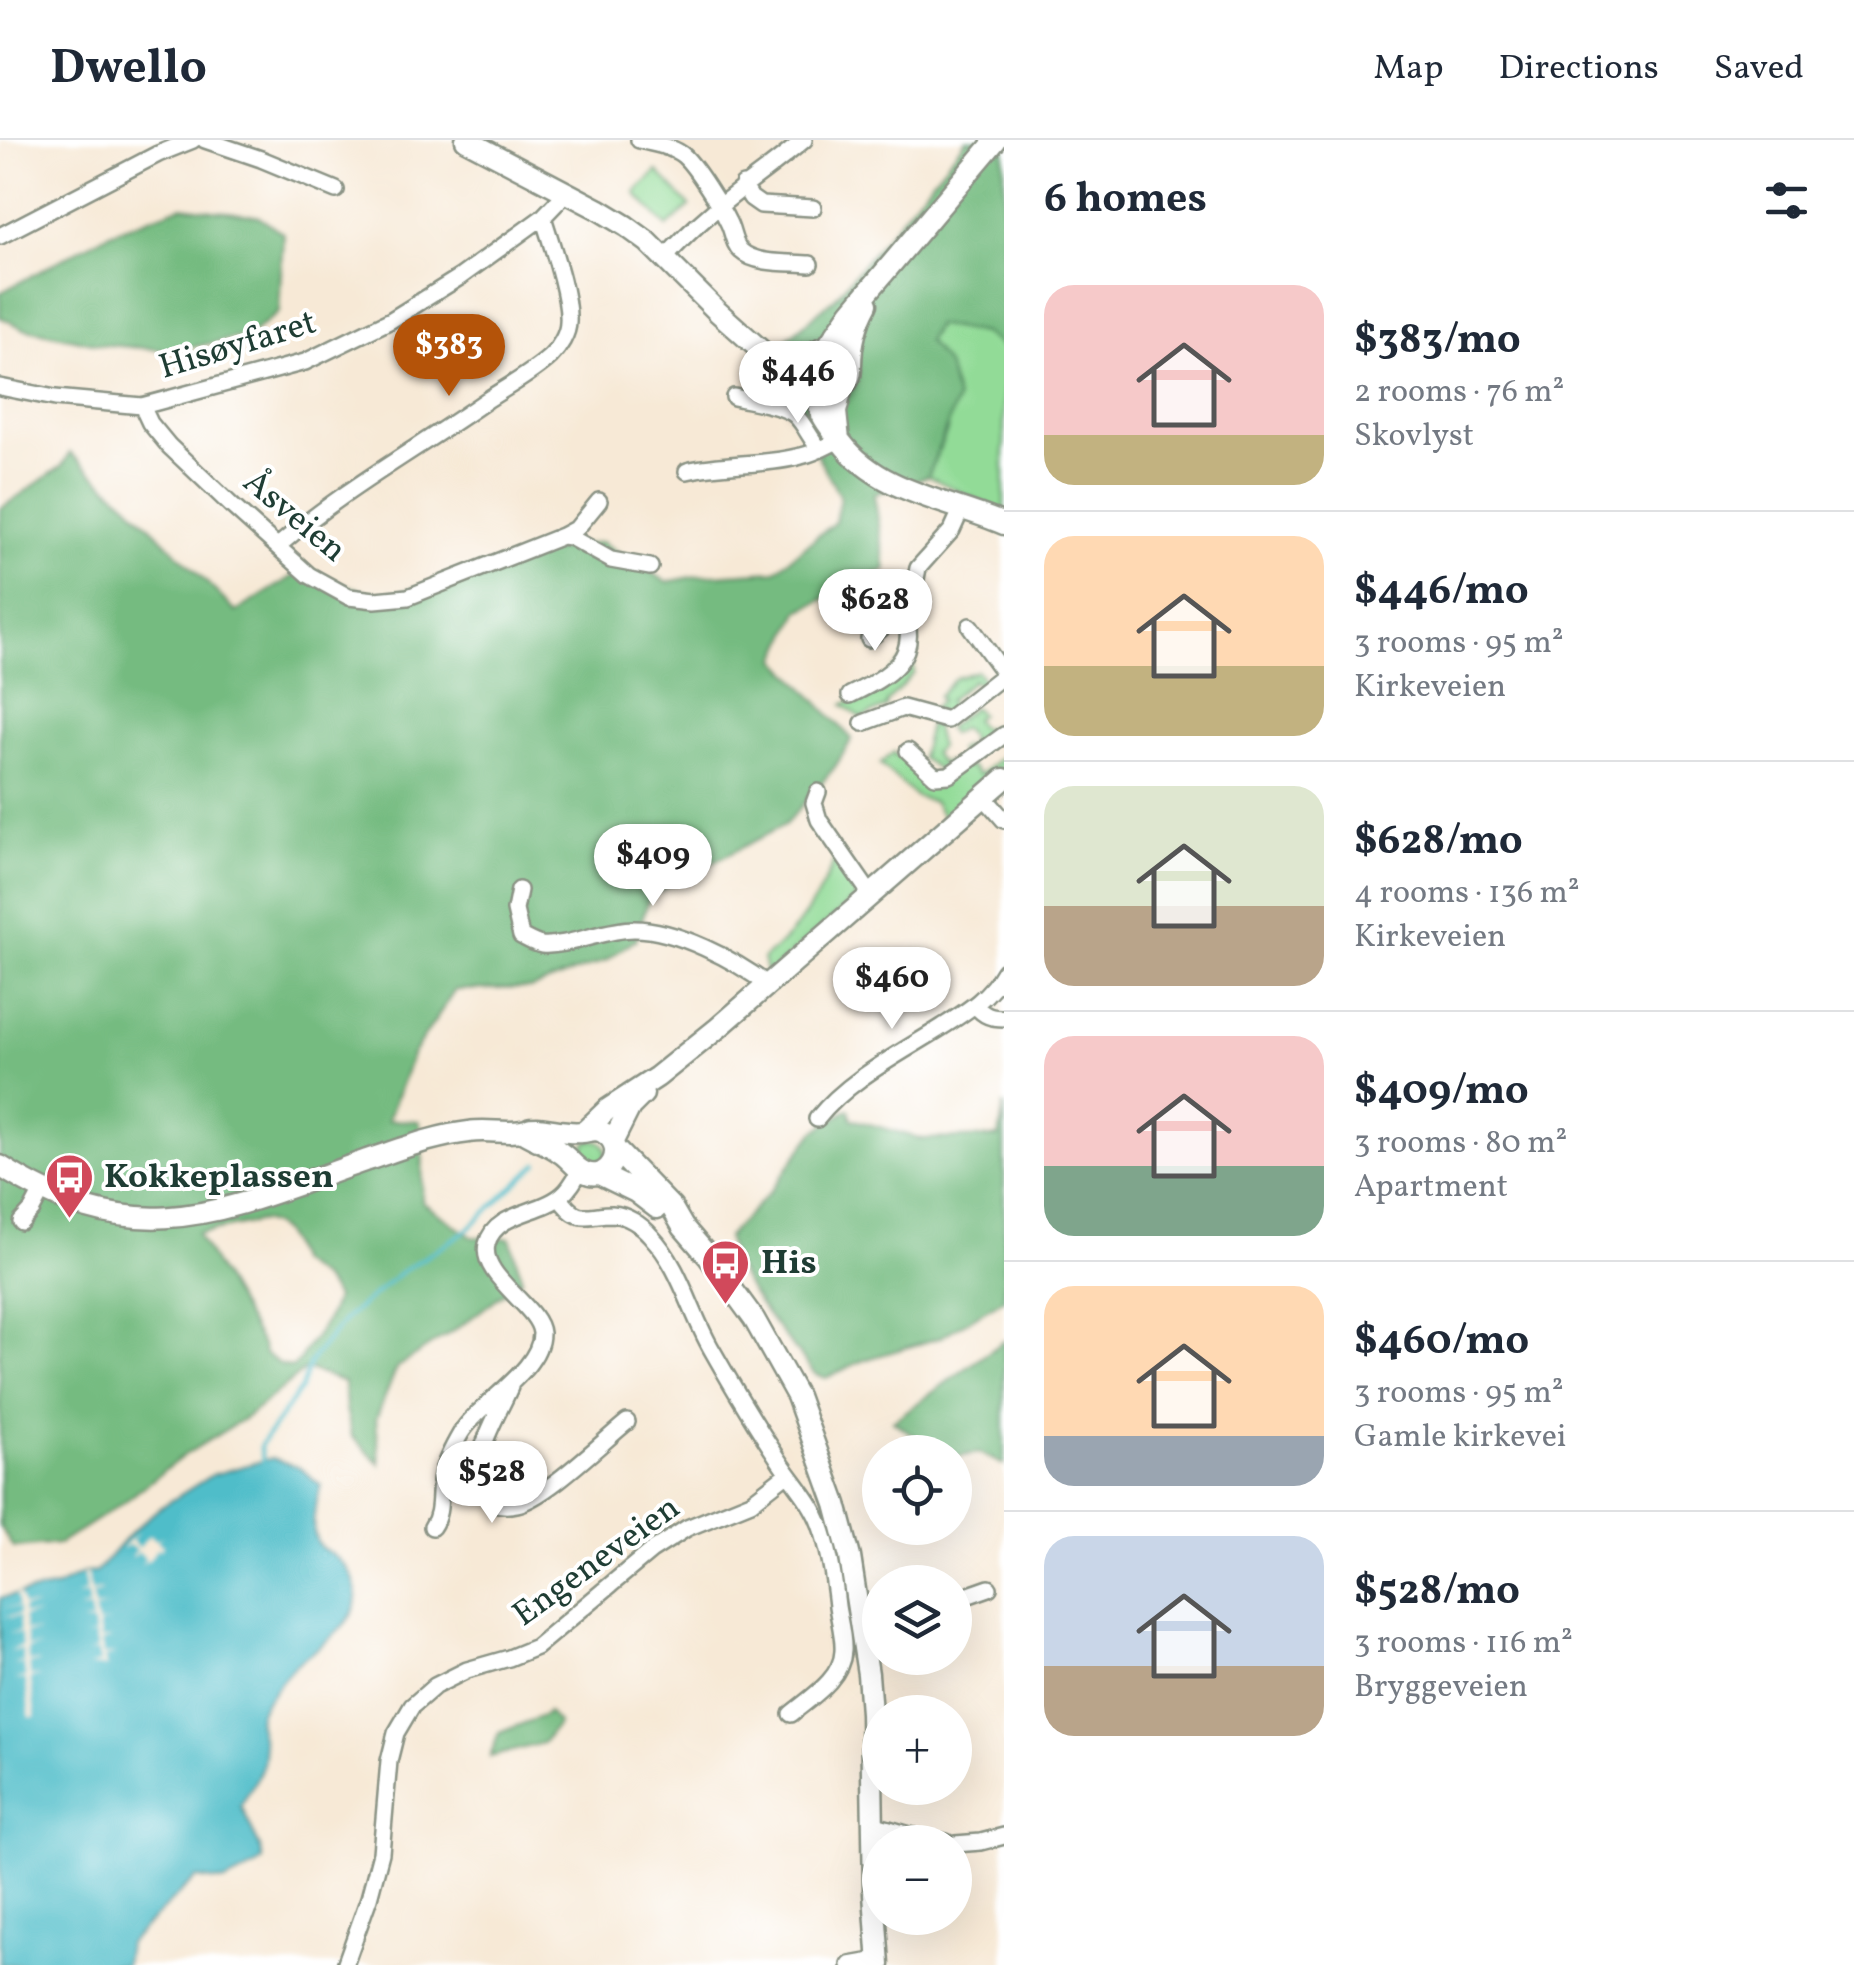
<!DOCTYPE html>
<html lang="en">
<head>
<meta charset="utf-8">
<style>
  body { margin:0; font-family:Vollkorn,serif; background:#f2f2f3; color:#1f2937; height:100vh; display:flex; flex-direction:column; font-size:38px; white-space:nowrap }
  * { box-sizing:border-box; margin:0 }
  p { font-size:32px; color:#747a83 }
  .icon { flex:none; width:55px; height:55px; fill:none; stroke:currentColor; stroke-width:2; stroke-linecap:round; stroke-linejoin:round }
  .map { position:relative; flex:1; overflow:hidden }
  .side { display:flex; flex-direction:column; background:#fff; width:850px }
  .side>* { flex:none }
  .tools { position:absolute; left:862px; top:1295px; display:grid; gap:20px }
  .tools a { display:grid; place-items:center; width:110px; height:110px; border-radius:50%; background:#fff; box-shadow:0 10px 40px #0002; font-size:50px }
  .price { position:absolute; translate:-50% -85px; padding:0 22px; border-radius:35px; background:#fff; color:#222; font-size:32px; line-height:65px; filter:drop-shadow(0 2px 5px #0008) }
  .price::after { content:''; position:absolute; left:50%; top:60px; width:30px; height:22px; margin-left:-15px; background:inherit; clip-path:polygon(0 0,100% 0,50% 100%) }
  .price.current { background:#b45309; color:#fff }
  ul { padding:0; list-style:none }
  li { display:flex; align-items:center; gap:30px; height:250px; padding:0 40px }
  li+li { border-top:2px solid #e0e1e3 }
  li span { display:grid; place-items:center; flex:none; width:280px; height:200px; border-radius:30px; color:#555 }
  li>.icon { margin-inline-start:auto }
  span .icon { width:120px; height:120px; fill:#fffc; stroke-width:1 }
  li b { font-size:42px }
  h2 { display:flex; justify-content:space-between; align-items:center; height:120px; padding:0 40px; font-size:42px }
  header { display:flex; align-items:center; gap:60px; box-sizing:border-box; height:140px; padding:0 50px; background:#fff; border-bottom:2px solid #e0e1e3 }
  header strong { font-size:48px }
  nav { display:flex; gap:55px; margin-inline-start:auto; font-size:35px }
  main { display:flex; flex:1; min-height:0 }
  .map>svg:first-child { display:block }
</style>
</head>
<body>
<header>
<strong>Dwello</strong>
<nav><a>Map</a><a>Directions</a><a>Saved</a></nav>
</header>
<main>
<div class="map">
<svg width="1004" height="1825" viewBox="0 0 1004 1825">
  <rect width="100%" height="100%" fill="#fff"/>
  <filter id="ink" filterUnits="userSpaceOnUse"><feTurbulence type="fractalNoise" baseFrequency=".01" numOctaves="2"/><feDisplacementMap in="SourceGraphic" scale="20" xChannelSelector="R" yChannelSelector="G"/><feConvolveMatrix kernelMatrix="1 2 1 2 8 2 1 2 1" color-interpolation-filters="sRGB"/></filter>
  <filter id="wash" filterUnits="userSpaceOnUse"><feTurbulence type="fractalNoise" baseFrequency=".0048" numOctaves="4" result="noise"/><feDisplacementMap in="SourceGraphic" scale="40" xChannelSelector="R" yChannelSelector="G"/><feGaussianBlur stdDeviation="2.25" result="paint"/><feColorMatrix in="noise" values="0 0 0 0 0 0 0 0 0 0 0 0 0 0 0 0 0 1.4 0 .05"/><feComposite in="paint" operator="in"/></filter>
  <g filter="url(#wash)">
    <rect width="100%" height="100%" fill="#f7e9d6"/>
    <path fill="#92db97" stroke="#588c66" stroke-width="2.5" d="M 657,31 L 690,66 L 667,87 L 635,53 Z
      M 937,185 L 983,193 L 1004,208 L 1004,373 L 928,336 L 948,289 L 927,201 Z
      M 912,510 L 914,533 L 887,562 L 886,567 L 861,578 L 843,565 L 876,547 Z
      M 977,531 L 985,542 L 980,547 L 973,540 L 948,561 L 953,569 L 945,574 L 931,570 L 941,560 L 938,557 L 955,538 Z
      M 973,567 L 980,574 L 974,579 L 983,589 L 987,587 L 990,590 L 995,585 L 1000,592 L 965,619 L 958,610 L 963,606 L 966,609 L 971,604 L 969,601 L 971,599 L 962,588 L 951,594 L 947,588 Z
      M 930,581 L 934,583 L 939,603 L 939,607 L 933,613 L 941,624 L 945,621 L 948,624 L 954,619 L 956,626 L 942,632 L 921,618 Z
      M 894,612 L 896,616 L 906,615 L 929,636 L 970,626 L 979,635 L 1004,615 L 1004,625 L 985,642 L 985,648 L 945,681 L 934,662 L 916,657 L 880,624 Z
      M 838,712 L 865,750 L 771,831 L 766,831 L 763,819 C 800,791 821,754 838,712 Z
      M582 1012a12 12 0 1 1 24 0a12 12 0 1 1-24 0Z"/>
    <path fill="#75bb80" stroke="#4a7c5a" stroke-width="2.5" fill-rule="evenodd" d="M 966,0 L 1004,0 L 1004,208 L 983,193 L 936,185 L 927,201 L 947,225 L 957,260 L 928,336 L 874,354 L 886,430 L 799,471 L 777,519 L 852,599 L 835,627 L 786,684 L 650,756 L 635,800 L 605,821 L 532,848 L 455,850 L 412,915 L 388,980 L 419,981 L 423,997 L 422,1062 L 472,1097 L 510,1098 L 522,1139 L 462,1185 L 397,1227 L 376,1279 L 380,1324 L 352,1296 L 346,1269 L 344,1242 L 306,1229 L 248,1276 L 183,1316 L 124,1362 L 59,1404 L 13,1408 L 0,1386 L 0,369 L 62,326 L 70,313 L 128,364 L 236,472 L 303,430 L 378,456 L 453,441 L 526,415 L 601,402 L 667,442 L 697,436 L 775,431 L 835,382 L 840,357 L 802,287 L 801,281 L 755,226 L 834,159 ZM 261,1081 C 289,1088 286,1102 298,1123 C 314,1133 327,1140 335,1158 C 330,1179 319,1191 307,1208 C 301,1217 300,1222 292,1228 L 281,1225 L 264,1213 L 263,1207 L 197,1094 Z
      M 182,66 L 258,76 L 283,93 L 279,172 L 250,195 L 175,211 L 98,204 L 23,188 L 0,177 L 0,153 L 110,93 Z
      M 1004,964 L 1004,1159 L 939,1198 L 864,1220 L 826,1238 L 815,1234 C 788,1200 732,1140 727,1097 L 769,1053 L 814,992 L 849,969 L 852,979 L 922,999 L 999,997 Z
      M 1004,1201 L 1004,1325 L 979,1313 L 955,1317 L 955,1312 L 938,1312 L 893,1281 Z
      M 548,1572 L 558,1583 L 543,1603 L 490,1617 L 499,1593 L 545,1575 Z"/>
    <path fill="#50bdc9" stroke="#387d7e" stroke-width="2.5" d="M 272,1318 L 299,1327 L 321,1345 C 317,1361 308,1390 319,1405 C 321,1408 328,1412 331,1414 C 347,1425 357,1438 357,1458 C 357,1481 320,1507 303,1519 C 291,1527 281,1542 272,1553 C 245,1586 267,1586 264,1618 C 263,1631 248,1653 241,1666 L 261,1710 L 263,1720 L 257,1726 L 225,1742 L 196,1738 L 128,1803 L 125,1825 L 0,1825 L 0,1458 L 57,1447 L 83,1433 L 96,1432 L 130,1394 L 158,1369 L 212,1335 Z"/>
    <path fill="#f7e9d6" d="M 139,1391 L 132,1401 L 139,1408 L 149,1395 L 156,1400 L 163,1395 L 157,1401 L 163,1406 L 160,1410 L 157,1408 L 148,1421 L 146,1420 L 141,1426 L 145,1418 L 139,1412 L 131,1418 L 136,1410 L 129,1405 L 122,1410 L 129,1399 L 131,1400 Z
      M 83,1433 L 86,1433 L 91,1452 L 105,1450 L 91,1455 L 94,1468 L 108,1466 L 94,1470 L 97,1484 L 110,1481 L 98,1485 L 100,1500 L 114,1498 L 101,1502 L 103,1516 L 117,1513 L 104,1518 L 106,1527 L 89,1526 L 101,1523 L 98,1511 L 87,1513 L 98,1509 L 95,1496 L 84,1498 L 95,1495 L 93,1483 L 81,1483 L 92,1481 L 90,1469 L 78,1470 L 89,1467 L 87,1454 L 75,1456 L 86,1452 Z
      M 16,1454 L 19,1454 L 23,1466 L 38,1466 L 22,1468 L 23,1475 L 39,1474 L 23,1477 L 25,1491 L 39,1491 L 25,1493 L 27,1507 L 41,1506 L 27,1509 L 28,1522 L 41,1522 L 29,1524 L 30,1536 L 42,1536 L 30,1538 L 35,1577 L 30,1577 L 26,1539 L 14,1540 L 26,1537 L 24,1524 L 13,1525 L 24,1522 L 22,1510 L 9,1511 L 22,1507 L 21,1494 L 7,1493 L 20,1492 L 19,1477 L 3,1477 L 19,1475 L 18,1468 L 2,1468 L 18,1467 Z"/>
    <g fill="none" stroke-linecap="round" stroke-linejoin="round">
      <path stroke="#50bdc9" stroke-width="4" d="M 263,1321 L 260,1306 L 301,1248 L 310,1222 L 344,1180 L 400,1133 L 467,1090 L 538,1023"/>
    </g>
  </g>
  <g filter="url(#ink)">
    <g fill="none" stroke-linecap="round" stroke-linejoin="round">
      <defs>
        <path id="minor" d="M 205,0 L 261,19 L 336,50
          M 639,0 C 653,4 673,6 684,16 C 696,27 721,67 728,82 C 733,91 733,104 741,111 C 756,125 790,122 810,124
          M 743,45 L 751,58 L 761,65 L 813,68
          M 0,96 L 158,14 L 193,0
          M 665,118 C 708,69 755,41 804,0
          M 0,247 L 55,258 L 142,266 L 305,222 L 391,180 L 460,137 L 543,77 L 567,52
          M 734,257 C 750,261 786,265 796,276 C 806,286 810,299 820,309
          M 142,266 L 150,283 L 169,306 L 231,365 L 309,435 L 349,457 L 375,460 L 408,457 L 562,396 L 577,388 L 599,361
          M 687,331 C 725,322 764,326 801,316 C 815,313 827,306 839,300
          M 562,396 L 570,397 L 611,420 L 650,427
          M 278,406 C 343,350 417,309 487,260 C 508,246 533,233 551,216 C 559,208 568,194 568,182 C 570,157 551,103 543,77
          M 970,486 L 1004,533
          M 869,499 L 903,470 L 913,454 L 918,428 L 952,390 L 962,368
          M 850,555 C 889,536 922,518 903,470
          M 863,583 L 903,568 L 947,580 L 1004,535
          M 908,611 L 935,636 L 949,635 L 1004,595
          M 818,652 L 814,663 L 819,680 L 871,755
          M 984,657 L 1004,680
          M 519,750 L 515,770 L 521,796 C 527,799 535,804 542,805 C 569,807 604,789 634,789 C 676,789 735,820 768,845
          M 976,866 C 984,876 991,878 1004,878
          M 817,979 C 849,939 898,915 942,887 C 967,871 989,858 1004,831
          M 560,1058 C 578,1085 586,1074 612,1074 C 627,1075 642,1085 651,1096 C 681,1128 690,1172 712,1210 C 733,1247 755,1284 779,1320 C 793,1342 811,1360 820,1384 C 830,1411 834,1438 837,1466 C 839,1480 844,1497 843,1511 C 842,1539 810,1558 791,1574
          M 21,1082 L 32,1070 L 42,1051
          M 510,1247 C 501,1268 481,1301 480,1324 C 479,1339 486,1351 493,1363 C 501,1366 508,1366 517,1364 C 546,1357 601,1303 627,1282
          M 432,1387 C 443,1372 438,1352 442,1335 C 445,1322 454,1305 461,1293 C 479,1263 542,1230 541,1193 C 539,1166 479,1136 487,1104 C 495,1072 541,1074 562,1055 C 570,1049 575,1039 580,1030
          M 955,1460 L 989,1448
          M 863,1491 L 880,1485
          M 872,1684 L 924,1699 L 946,1702
          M 955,1704 L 981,1702 L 1004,1696
          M 345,1825 L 369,1758 L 381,1713 L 389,1621 L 396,1593 L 412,1566 L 435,1546 L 467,1530 L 509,1518 L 536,1507 L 651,1411 L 687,1388 L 751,1362 L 788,1333
          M 850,1825 L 878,1820"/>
        <path id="major" d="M 466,0 L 598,69 L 626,86 L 648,102 L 718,172 L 765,214 L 786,224 L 810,241
          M807 229a22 22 0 1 1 44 0a22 22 0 1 1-44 0Z
          M 827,207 L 851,172 L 996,0
          M 851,225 C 851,203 856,184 867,164
          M 817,248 C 817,275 826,282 841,302 C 880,353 948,360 1004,384
          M 839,300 L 836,272 L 842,247
          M 585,991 L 608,969 L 657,937 L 718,888 L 1004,639
          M 613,1001 L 630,967 L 643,954
          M 615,1009 L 672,1068 L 683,1087 L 708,1116 L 754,1179 L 797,1256 L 836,1364 L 850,1417 L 868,1534 L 871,1573 L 874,1754 L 879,1825
          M 0,1026 C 141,1117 224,1070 367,1020 C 401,1009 434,996 469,992 C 487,989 505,994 522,991 C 536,989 523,988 537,988 C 552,989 568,994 582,992 C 591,991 596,988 604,993 C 628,1007 609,1044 584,1032 C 575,1028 569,1018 561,1013 C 548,1003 534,1000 521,991
          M 599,1034 L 636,1052 L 657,1068"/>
      </defs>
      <use href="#minor" stroke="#8b9385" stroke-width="20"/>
      <use href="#major" stroke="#8b9385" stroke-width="25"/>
      <use href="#minor" stroke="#fff" stroke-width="15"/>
      <use href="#major" stroke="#fff" stroke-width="20"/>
    </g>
  </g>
  <defs>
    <symbol id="bus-pin" viewBox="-11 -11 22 30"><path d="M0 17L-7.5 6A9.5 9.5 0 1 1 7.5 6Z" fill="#d1495b" stroke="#fff"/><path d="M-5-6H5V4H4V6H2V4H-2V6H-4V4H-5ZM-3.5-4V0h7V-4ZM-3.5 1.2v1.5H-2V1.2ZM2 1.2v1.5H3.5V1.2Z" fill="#fff"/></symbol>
  </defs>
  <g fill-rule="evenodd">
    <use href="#bus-pin" x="42" y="1010" width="55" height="75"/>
    <use href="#bus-pin" x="698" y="1096" width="55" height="75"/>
  </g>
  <g text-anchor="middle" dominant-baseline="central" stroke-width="8" stroke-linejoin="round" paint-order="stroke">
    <g font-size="35" fill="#1f3d34" stroke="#fff">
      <text transform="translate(238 206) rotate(-17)">Hisøyfaret</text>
      <text transform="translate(294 377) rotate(40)">Åsveien</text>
      <text transform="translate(597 1422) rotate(-36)">Engeneveien</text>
    </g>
    <g font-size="35" font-weight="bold" fill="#1f3d34" stroke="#fff" text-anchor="start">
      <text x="104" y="1038">Kokkeplassen</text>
      <text x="761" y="1124">His</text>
    </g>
  </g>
</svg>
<div class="tools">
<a><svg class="icon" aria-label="locate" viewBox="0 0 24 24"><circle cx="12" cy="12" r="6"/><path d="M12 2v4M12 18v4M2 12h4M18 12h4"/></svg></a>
<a><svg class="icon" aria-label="layers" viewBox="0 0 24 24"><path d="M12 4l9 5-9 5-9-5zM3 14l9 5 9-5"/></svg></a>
<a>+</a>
<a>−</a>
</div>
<b class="price current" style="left:449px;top:259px">$383</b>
<b class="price" style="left:798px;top:286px">$446</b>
<b class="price" style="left:875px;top:514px">$628</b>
<b class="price" style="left:653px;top:769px">$409</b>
<b class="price" style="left:892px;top:892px">$460</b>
<b class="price" style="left:492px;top:1386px">$528</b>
</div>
<section class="side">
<h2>6 homes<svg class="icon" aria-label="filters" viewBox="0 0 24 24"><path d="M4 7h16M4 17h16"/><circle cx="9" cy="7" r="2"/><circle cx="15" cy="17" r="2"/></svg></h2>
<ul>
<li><span style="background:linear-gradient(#f6c9c9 75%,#c2b280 0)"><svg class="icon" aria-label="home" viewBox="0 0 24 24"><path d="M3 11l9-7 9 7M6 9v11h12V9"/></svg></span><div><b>$383/mo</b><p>2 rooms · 76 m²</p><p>Skovlyst</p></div></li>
<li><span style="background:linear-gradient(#ffd9b3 65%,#c2b280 0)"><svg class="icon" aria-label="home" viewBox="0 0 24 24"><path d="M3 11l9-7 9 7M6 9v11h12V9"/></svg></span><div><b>$446/mo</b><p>3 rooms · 95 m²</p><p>Kirkeveien</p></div></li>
<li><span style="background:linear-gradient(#dfe7d0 60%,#b9a48a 0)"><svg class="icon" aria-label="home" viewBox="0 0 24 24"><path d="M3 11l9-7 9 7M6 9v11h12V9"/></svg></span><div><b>$628/mo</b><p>4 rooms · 136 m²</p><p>Kirkeveien</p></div></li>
<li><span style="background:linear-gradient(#f6c9c9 65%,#7fa58c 0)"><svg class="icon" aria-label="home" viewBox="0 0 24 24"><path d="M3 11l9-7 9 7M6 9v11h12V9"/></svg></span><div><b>$409/mo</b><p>3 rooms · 80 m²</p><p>Apartment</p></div></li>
<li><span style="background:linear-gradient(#ffd9b3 75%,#9aa5b1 0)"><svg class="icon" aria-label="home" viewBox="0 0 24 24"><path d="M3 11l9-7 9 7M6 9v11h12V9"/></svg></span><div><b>$460/mo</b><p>3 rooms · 95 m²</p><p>Gamle kirkevei</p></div></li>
<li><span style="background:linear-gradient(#c9d6e8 65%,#b9a48a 0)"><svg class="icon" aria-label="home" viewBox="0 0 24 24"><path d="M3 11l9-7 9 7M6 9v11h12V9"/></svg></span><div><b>$528/mo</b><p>3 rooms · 116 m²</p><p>Bryggeveien</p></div></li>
</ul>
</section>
</main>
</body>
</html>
